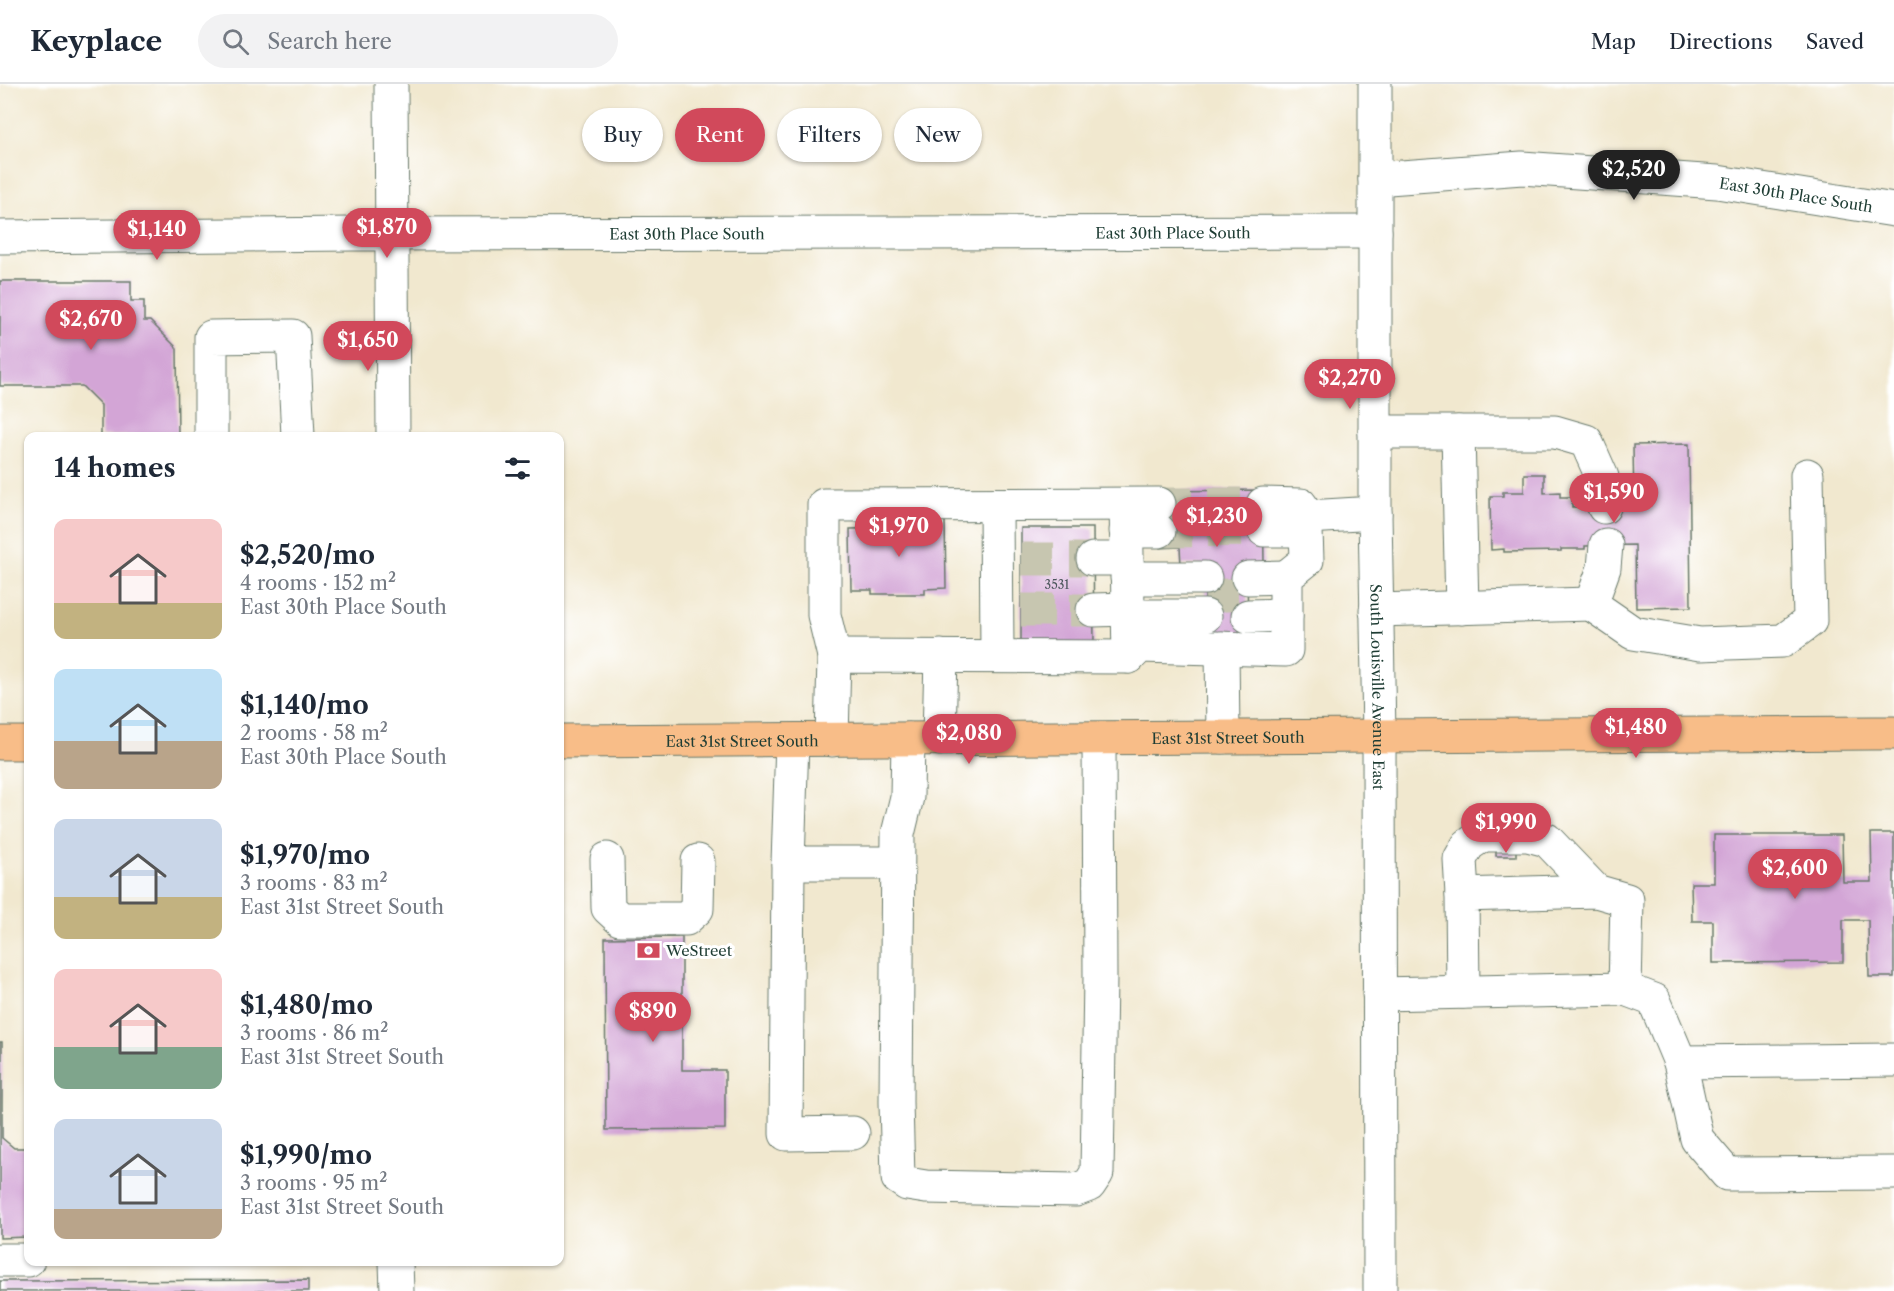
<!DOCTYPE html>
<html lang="en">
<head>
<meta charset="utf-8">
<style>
  body { margin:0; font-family:"Libre Caslon Text",serif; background:#f2f2f3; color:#1f2937; height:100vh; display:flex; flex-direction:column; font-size:22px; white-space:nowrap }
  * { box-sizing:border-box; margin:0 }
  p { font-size:20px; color:#747a83 }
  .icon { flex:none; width:33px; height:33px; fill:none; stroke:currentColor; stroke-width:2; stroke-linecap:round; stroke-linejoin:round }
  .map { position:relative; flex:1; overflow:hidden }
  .sheet { position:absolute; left:24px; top:348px; width:540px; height:834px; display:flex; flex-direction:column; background:#fff; border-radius:12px; box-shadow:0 2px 4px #0004 }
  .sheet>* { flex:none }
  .hud { position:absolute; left:582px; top:24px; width:570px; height:54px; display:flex; gap:12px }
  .price { position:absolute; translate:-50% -51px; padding:0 14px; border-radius:21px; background:#d1495b; color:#fff; font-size:20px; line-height:39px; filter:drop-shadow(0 2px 3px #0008) }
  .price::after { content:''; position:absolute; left:50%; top:36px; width:18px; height:14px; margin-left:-9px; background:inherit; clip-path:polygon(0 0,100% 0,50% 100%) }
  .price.selected { background:#222; color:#fff }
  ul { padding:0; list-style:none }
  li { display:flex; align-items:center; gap:18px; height:150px; padding:0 30px }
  li span { display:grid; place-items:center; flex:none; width:168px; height:120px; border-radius:12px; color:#555 }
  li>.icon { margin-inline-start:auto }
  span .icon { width:72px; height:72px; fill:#fffc; stroke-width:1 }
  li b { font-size:26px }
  h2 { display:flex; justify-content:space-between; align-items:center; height:72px; padding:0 30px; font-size:26px }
  .tag { padding:0 21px; border-radius:27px; background:#fff; box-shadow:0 2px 4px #0004; font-size:21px; line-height:54px }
  .tag.selected { background:#d1495b; color:#fff }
  header { display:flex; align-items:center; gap:36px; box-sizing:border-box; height:84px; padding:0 30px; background:#fff; border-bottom:2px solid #e0e1e3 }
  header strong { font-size:28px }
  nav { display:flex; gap:33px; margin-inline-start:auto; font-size:21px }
  .search { width:420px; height:54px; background:#f2f2f3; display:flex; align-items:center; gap:15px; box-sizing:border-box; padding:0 21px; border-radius:33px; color:#747a83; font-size:22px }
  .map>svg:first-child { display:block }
</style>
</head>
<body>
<header>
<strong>Keyplace</strong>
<div class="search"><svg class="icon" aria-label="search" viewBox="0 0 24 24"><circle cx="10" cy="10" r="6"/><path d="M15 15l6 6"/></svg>Search here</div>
<nav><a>Map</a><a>Directions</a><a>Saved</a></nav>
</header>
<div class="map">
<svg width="1894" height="1207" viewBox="0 0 1894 1207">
  <rect width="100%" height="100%" fill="#fff"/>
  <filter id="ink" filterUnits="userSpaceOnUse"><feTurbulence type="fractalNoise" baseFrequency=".0167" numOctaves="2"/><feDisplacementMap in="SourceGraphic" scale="12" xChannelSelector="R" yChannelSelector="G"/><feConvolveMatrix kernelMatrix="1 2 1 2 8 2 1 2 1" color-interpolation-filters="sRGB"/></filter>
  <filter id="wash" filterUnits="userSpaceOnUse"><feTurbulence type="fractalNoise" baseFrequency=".008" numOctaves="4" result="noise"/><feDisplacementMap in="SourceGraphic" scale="24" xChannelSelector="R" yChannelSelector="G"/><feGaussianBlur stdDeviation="1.35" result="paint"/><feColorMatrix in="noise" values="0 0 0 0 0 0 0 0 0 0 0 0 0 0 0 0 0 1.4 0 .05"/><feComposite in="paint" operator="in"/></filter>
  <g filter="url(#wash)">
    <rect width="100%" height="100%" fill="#f1e8cf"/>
    <g id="blocks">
      <path fill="#d3a5d6" d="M 0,197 L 131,197 L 131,217 L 144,217 L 144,237 L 150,237 L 177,264 L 178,352 L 101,352 L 101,321 L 82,302 L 0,302 Z
        M 1689,360 L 1691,523 L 1636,524 L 1635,461 L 1585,462 L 1585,465 L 1561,465 L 1561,467 L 1504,468 L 1504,465 L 1491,466 L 1490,412 L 1503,412 L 1503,408 L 1524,408 L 1524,390 L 1544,390 L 1544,409 L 1560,408 L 1560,413 L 1572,413 L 1572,423 L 1634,422 L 1633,361 Z
        M 1263,406 L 1264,480 L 1247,480 L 1248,553 L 1205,553 L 1205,481 L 1181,481 L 1180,463 L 1160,464 L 1159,407 Z
        M 945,436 L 946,504 L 925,505 L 925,510 L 872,510 L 872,506 L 851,506 L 850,445 L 893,444 L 893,437 Z
        M 1021,444 L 1093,444 L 1094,565 L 1021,566 Z
        M 1871,749 L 1894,749 L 1894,893 L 1869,893 L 1868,836 L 1843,836 L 1843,878 L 1713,879 L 1713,837 L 1692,837 L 1691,799 L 1714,799 L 1714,751 L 1842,751 L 1843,798 L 1872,798 Z
        M 1496,767 L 1516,767 L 1516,772 L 1496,772 Z
        M 682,853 L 682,986 L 725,986 L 725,1045 L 606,1046 L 605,854 Z
        M 0,958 L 2,958 L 2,1054 L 14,1064 L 28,1064 L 28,1153 L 0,1154 Z
        M 308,1196 L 308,1207 L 0,1207 L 0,1197 Z"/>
    </g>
  </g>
  <g filter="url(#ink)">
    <use href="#blocks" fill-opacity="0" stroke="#68796a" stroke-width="1.5"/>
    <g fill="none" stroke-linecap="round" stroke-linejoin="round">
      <path stroke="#c7c6b0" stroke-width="33" stroke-dasharray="33 16" stroke-linecap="butt" d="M 1159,420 L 1263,420
        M 1159,447 L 1264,446
        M 1021,475 L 1093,475
        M 1205,512 L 1248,510
        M 1021,526 L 1093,526"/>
      <defs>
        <g id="minor">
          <path d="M 391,0 L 393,352"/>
          <path id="s1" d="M 1375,0 L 1375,429 L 1379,651 L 1380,1207"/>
          <path id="s2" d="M 1375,95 L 1522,84 L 1717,98 L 1894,126"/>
          <path id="s3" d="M 0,153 L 352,150 L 1375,148"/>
          <path d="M 1375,348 L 1555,348 L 1586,357 L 1602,393 L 1604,423"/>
          <path d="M 1458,348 L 1462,524"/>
          <path d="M 211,352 L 211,253 L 293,252 L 298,352"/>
          <path d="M 1263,420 L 1301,421 L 1308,433"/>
          <path d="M 996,421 L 997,572"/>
          <path d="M 1126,421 L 1129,573"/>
          <path d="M 1264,446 L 1306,446"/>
          <path d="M 1126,447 L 1159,447"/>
          <path d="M 1606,461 L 1604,484 L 1591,520 L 1633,549 L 1700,560 L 1783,557 L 1810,537 L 1807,391"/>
          <path d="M 1093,475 L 1126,475"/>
          <path d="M 1127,494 L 1205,494"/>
          <path d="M 1248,494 L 1286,493"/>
          <path d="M 1093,526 L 1128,525"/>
          <path d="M 1376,526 L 1591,520"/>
          <path d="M 1128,532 L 1205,532"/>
          <path d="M 1248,532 L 1286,531"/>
          <path d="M 1222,564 L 1223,653"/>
          <path d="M 834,572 L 824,531 L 824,421 L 1159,420"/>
          <path d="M 908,655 L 907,713 L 898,750 L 896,1018 L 898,1094 L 907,1100 L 926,1103 L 1076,1106 L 1089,1101 L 1097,1089 L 1100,893 L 1099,655"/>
          <path d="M 939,655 L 941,572"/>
          <path d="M 832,656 L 834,572 L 1129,573 L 1140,562 L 1286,566 L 1286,493 L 1307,476 L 1306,446 L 1308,433 L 1375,429"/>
          <path d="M 792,657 L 788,779 L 786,1050 L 853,1049"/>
          <path d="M 607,775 L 608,824 L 620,835 L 686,835 L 697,825 L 698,777"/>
          <path d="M 788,779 L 883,779"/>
          <path d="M 1462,811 L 1460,775 L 1468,761 L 1483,751 L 1528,751 L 1547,756 L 1596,807"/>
          <path d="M 1463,908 L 1462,811 L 1596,807 L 1627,816 L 1625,905"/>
          <path d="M 1379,910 L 1625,905 L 1654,916 L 1680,978 L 1697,1055 L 1727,1090 L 1894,1089"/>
          <path d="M 1680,978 L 1894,976"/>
          <path d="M 0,1176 L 28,1176"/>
          <path d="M 396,1178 L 397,1207"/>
        </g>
        <g id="major">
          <path id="s4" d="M 560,657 C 1004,657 1449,650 1894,649"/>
          <path d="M 0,659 L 28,659"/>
        </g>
      </defs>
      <use href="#minor" stroke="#68796a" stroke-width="35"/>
      <use href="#major" stroke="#68796a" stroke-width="35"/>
      <use href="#minor" stroke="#fff" stroke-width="33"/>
      <use href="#major" stroke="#f8bd88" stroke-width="33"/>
    </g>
  </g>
  <defs>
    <symbol id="bank-bare" viewBox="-9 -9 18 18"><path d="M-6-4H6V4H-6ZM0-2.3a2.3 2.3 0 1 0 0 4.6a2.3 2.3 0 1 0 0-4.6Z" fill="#d1495b" stroke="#fff" stroke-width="2.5" paint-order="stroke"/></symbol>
  </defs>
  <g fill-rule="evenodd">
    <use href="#bank-bare" x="632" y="850" width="33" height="33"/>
  </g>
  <g text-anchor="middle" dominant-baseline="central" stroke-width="6" stroke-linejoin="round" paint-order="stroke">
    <g font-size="12" fill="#4c575c">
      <text x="1057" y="500">3531</text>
    </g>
    <g font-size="15" fill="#1f3d34" stroke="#fff">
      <text stroke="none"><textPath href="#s2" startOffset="423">East 30th Place South</textPath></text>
      <text stroke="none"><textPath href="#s3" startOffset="1173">East 30th Place South</textPath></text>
      <text stroke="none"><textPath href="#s3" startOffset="687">East 30th Place South</textPath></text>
      <text stroke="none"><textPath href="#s1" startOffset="603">South Louisville Avenue East</textPath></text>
      <text stroke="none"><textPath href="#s4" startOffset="668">East 31st Street South</textPath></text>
      <text stroke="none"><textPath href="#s4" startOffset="182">East 31st Street South</textPath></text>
    </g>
    <g font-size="15" fill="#1f3d34" stroke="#fff" text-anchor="start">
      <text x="666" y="866">WeStreet</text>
    </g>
  </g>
</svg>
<b class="price selected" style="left:1634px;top:117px">$2,520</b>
<b class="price" style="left:387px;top:175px">$1,870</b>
<b class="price" style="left:157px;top:177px">$1,140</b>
<b class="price" style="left:91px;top:267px">$2,670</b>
<b class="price" style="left:368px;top:288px">$1,650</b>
<b class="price" style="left:1350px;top:326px">$2,270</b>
<b class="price" style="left:1614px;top:440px">$1,590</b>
<b class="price" style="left:1217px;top:464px">$1,230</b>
<b class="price" style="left:899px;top:474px">$1,970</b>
<b class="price" style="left:1636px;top:675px">$1,480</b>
<b class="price" style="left:969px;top:681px">$2,080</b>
<b class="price" style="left:1506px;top:770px">$1,990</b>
<b class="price" style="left:1795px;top:816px">$2,600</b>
<b class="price" style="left:653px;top:959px">$890</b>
<div class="hud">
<a class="tag">Buy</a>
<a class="tag selected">Rent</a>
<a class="tag">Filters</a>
<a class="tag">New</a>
</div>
<section class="sheet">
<h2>14 homes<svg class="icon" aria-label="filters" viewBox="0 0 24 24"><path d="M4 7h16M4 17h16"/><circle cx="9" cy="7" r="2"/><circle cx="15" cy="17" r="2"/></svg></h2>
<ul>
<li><span style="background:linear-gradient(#f6c9c9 70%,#c2b280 0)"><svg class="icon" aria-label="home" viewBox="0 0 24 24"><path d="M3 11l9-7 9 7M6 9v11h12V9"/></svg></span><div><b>$2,520/mo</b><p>4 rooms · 152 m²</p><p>East 30th Place South</p></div></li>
<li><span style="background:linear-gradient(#bfe0f5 60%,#b9a48a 0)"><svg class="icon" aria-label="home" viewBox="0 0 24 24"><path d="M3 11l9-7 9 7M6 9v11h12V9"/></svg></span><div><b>$1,140/mo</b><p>2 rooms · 58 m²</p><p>East 30th Place South</p></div></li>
<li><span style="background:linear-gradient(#c9d6e8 65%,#c2b280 0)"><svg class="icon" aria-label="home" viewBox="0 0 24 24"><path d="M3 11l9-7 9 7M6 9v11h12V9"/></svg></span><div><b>$1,970/mo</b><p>3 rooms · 83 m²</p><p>East 31st Street South</p></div></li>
<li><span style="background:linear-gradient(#f6c9c9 65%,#7fa58c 0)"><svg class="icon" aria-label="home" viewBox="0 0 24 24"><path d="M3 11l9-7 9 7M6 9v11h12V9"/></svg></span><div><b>$1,480/mo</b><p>3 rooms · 86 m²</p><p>East 31st Street South</p></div></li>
<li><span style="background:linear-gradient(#c9d6e8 75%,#b9a48a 0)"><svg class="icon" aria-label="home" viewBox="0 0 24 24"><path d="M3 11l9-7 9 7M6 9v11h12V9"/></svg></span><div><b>$1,990/mo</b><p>3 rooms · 95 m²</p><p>East 31st Street South</p></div></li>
</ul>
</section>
</div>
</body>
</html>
